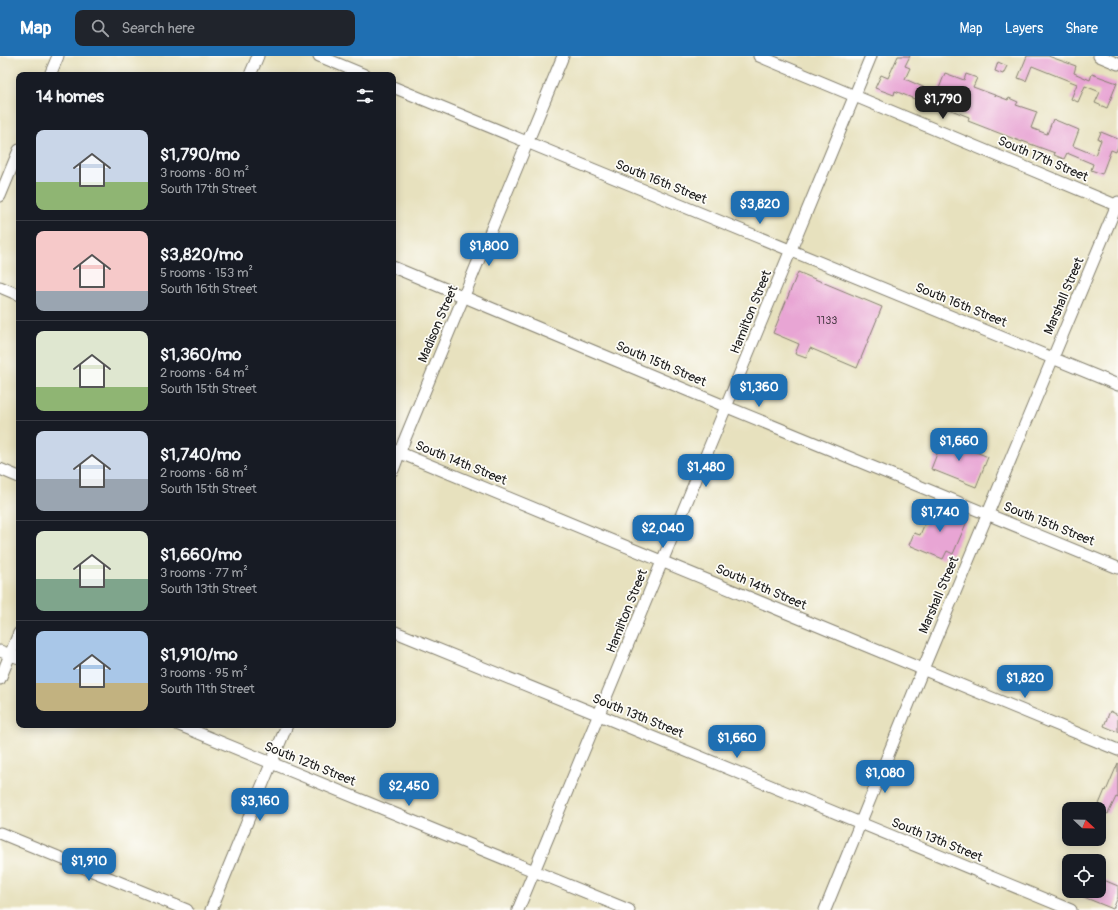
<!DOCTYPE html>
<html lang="en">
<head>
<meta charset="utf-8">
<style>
  body { margin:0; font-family:Pangolin,sans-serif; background:#20242c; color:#f1f3f6; height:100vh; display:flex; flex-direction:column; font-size:15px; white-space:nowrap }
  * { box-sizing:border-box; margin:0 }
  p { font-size:13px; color:#9ea1a6 }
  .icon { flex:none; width:22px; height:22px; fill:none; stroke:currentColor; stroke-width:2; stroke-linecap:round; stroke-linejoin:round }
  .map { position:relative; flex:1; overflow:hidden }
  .details { position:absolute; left:16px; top:16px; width:380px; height:656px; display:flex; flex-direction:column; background:#171b24; border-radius:8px; box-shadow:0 2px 10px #0003 }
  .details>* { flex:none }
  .needle { width:26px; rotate:112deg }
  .buttons { position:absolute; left:1062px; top:746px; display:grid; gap:8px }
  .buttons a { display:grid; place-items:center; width:44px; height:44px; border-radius:8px; background:#171b24; box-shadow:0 2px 10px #0003; font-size:20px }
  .price { position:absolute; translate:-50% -34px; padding:0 9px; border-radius:8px; background:#1f6fb2; color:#fff; font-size:13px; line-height:26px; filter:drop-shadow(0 1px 2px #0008) }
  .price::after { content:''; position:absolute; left:50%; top:24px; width:12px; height:9px; margin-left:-6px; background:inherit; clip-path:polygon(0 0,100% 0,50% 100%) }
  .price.on { background:#222; color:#fff }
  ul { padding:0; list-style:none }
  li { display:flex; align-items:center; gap:12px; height:100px; padding:0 20px }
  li+li { border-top:1px solid #363941 }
  li span { display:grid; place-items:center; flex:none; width:112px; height:80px; border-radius:8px; color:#555 }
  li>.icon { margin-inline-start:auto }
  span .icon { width:48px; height:48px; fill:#fffc; stroke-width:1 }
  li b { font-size:17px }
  h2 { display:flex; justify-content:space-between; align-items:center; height:48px; padding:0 20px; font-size:17px }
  header { display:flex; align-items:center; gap:24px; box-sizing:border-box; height:56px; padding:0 20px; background:#1f6fb2; color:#fff }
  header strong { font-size:19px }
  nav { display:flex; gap:22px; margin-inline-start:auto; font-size:14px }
  .search { width:280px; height:36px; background:#20242c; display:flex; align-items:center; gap:10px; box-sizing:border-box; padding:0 14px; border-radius:8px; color:#9ea1a6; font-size:15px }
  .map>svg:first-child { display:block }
</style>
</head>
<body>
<header>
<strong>Map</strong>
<div class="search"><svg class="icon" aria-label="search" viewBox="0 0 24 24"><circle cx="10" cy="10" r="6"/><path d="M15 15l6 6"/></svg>Search here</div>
<nav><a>Map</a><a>Layers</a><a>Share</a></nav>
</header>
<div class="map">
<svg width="1118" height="854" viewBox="0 0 1118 854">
  <rect width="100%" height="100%" fill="#fdfcf7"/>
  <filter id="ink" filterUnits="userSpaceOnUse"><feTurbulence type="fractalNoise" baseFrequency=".025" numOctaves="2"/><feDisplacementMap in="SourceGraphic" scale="8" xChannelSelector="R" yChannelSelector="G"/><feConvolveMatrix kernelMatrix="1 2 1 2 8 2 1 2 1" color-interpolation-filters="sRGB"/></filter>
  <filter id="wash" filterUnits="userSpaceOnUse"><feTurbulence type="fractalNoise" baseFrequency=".012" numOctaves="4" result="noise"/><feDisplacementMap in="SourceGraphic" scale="16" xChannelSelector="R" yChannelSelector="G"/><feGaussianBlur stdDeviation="0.9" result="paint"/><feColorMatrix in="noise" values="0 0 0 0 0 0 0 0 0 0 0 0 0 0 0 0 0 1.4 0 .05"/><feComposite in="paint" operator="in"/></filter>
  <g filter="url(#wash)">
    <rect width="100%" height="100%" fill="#e7e1be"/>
    <g id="blocks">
      <path fill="#e8a5d4" d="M 898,0 L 910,0 L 905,10 L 910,12 L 905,23 L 932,35 L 933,33 L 938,35 L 945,17 L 964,24 L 966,18 L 977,22 L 973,31 L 1008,44 L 1009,42 L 1018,46 L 1016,49 L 1037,56 L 1031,72 L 1047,78 L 1053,63 L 1079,74 L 1073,90 L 1095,99 L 1101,84 L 1098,83 L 1101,76 L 1118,83 L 1118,90 L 1116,96 L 1111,94 L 1102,118 L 1091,114 L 1093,108 L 1067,97 L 1064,103 L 1054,99 L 1055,97 L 1022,85 L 1022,86 L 968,65 L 969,61 L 918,41 L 917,44 L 895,35 L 894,39 L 875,32 L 881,19 L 888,22 Z
        M 1027,0 L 1048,0 L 1076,10 L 1074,17 L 1090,24 L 1092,18 L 1117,27 L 1107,52 L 1095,47 L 1100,36 L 1085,30 L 1078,46 L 1071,43 L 1077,28 L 1032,10 L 1026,25 L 1018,22 Z
        M 998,6 L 1007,10 L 1003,18 L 995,15 Z
        M 798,216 L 882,251 L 857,312 L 810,292 L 806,302 L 795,298 L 799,288 L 773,277 Z
        M 944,380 L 965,388 L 964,391 L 988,401 L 976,431 L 931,413 Z
        M 933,448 L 968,463 L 953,498 L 947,495 L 943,503 L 909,489 L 914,477 L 920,479 Z
        M 1110,655 L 1118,659 L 1118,676 L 1104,670 Z
        M 1118,707 L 1118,742 L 1116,741 L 1108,758 L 1097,753 L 1105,734 L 1106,735 Z
        M 1099,822 L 1118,830 L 1118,841 L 1113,853 L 1069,835 L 1099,835 Z"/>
    </g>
  </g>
  <g filter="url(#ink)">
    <use href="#blocks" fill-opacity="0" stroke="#827e6d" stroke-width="1"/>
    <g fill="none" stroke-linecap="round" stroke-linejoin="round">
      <defs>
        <path id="minor" d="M 319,0 L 365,19
          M 759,0 L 1118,150
          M 1099,0 L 1118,8
          M 50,19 L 58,0
          M 250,19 L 258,0
          M 393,31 L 1118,329
          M 0,140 L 19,94
          M 393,211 L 727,351 L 1118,512
          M 0,231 L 19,239
          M 393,394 L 1118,694
          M 0,413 L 19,421
          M 393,414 L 404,385 L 563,0
          M 393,575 L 599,659 L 1071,854
          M 0,595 L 19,602
          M 0,623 L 19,577
          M 179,669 L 629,854
          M 0,777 L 187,854
          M 211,854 L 287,669
          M 518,854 L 871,0
          M 825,854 L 923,613 L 1118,146"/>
      </defs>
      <use href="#minor" stroke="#827e6d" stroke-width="13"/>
      <use href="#minor" stroke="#fff" stroke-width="11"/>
    </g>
  </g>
  <g text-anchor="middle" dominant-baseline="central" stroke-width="3.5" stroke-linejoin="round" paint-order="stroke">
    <g font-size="11" fill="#4f3e4a">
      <text x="827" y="264">1133</text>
    </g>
    <g font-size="13" fill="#1c1c1c" stroke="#fdfcf7">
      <text transform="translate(1043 103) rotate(23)">South 17th Street</text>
      <text transform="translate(661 126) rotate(22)">South 16th Street</text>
      <text transform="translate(1064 240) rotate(-67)">Marshall Street</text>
      <text transform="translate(961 249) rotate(22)">South 16th Street</text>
      <text transform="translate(751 256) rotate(-68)">Hamilton Street</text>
      <text transform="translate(438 268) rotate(-67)">Madison Street</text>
      <text transform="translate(661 308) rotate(23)">South 15th Street</text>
      <text transform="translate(461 407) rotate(22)">South 14th Street</text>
      <text transform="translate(1049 468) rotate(22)">South 15th Street</text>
      <text transform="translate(761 531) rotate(23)">South 14th Street</text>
      <text transform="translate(939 539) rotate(-67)">Marshall Street</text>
      <text transform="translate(627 555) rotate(-68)">Hamilton Street</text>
      <text transform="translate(638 660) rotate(22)">South 13th Street</text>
      <text transform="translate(310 708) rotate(22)">South 12th Street</text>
      <text transform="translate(937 784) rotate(22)">South 13th Street</text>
    </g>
  </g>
</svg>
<div class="buttons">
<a><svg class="needle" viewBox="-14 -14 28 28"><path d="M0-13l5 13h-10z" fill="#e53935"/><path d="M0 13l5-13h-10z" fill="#9ea1a6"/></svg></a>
<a><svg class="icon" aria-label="locate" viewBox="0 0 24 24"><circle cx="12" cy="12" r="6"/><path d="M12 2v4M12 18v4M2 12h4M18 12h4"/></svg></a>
</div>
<b class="price on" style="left:943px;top:64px">$1,790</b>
<b class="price" style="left:760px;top:169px">$3,820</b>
<b class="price" style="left:489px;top:211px">$1,800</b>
<b class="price" style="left:759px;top:352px">$1,360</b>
<b class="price" style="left:959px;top:406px">$1,660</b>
<b class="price" style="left:706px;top:432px">$1,480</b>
<b class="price" style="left:940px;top:477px">$1,740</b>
<b class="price" style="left:663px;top:493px">$2,040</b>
<b class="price" style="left:1025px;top:643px">$1,820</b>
<b class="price" style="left:737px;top:703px">$1,660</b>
<b class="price" style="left:885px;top:738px">$1,080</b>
<b class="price" style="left:409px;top:751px">$2,450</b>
<b class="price" style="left:260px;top:766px">$3,160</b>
<b class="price" style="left:89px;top:826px">$1,910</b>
<section class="details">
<h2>14 homes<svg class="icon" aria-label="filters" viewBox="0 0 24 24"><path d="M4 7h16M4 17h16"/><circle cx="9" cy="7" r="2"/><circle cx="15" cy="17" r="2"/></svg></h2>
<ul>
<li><span style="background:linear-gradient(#c9d6e8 65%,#8fb573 0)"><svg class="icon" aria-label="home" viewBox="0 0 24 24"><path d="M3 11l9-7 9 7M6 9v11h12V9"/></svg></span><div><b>$1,790/mo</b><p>3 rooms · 80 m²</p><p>South 17th Street</p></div></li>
<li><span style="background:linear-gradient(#f6c9c9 75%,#9aa5b1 0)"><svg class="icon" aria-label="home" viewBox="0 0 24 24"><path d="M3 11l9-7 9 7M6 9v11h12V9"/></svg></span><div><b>$3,820/mo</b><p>5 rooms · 153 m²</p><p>South 16th Street</p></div></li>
<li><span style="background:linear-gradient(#dfe7d0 70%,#8fb573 0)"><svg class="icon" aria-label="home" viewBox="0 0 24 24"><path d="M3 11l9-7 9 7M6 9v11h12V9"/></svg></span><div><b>$1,360/mo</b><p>2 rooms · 64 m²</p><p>South 15th Street</p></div></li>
<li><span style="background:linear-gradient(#c9d6e8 60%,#9aa5b1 0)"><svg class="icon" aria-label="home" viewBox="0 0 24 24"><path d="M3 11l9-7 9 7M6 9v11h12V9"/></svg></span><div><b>$1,740/mo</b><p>2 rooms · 68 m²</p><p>South 15th Street</p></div></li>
<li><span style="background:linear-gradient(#dfe7d0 60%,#7fa58c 0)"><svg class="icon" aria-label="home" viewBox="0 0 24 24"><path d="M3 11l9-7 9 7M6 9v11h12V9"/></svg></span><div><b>$1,660/mo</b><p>3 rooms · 77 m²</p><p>South 13th Street</p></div></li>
<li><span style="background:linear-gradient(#a9c7e8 65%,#c2b280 0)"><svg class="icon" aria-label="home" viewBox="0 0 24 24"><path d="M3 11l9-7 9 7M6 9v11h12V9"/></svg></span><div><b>$1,910/mo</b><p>3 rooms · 95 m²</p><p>South 11th Street</p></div></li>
</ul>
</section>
</div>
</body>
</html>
